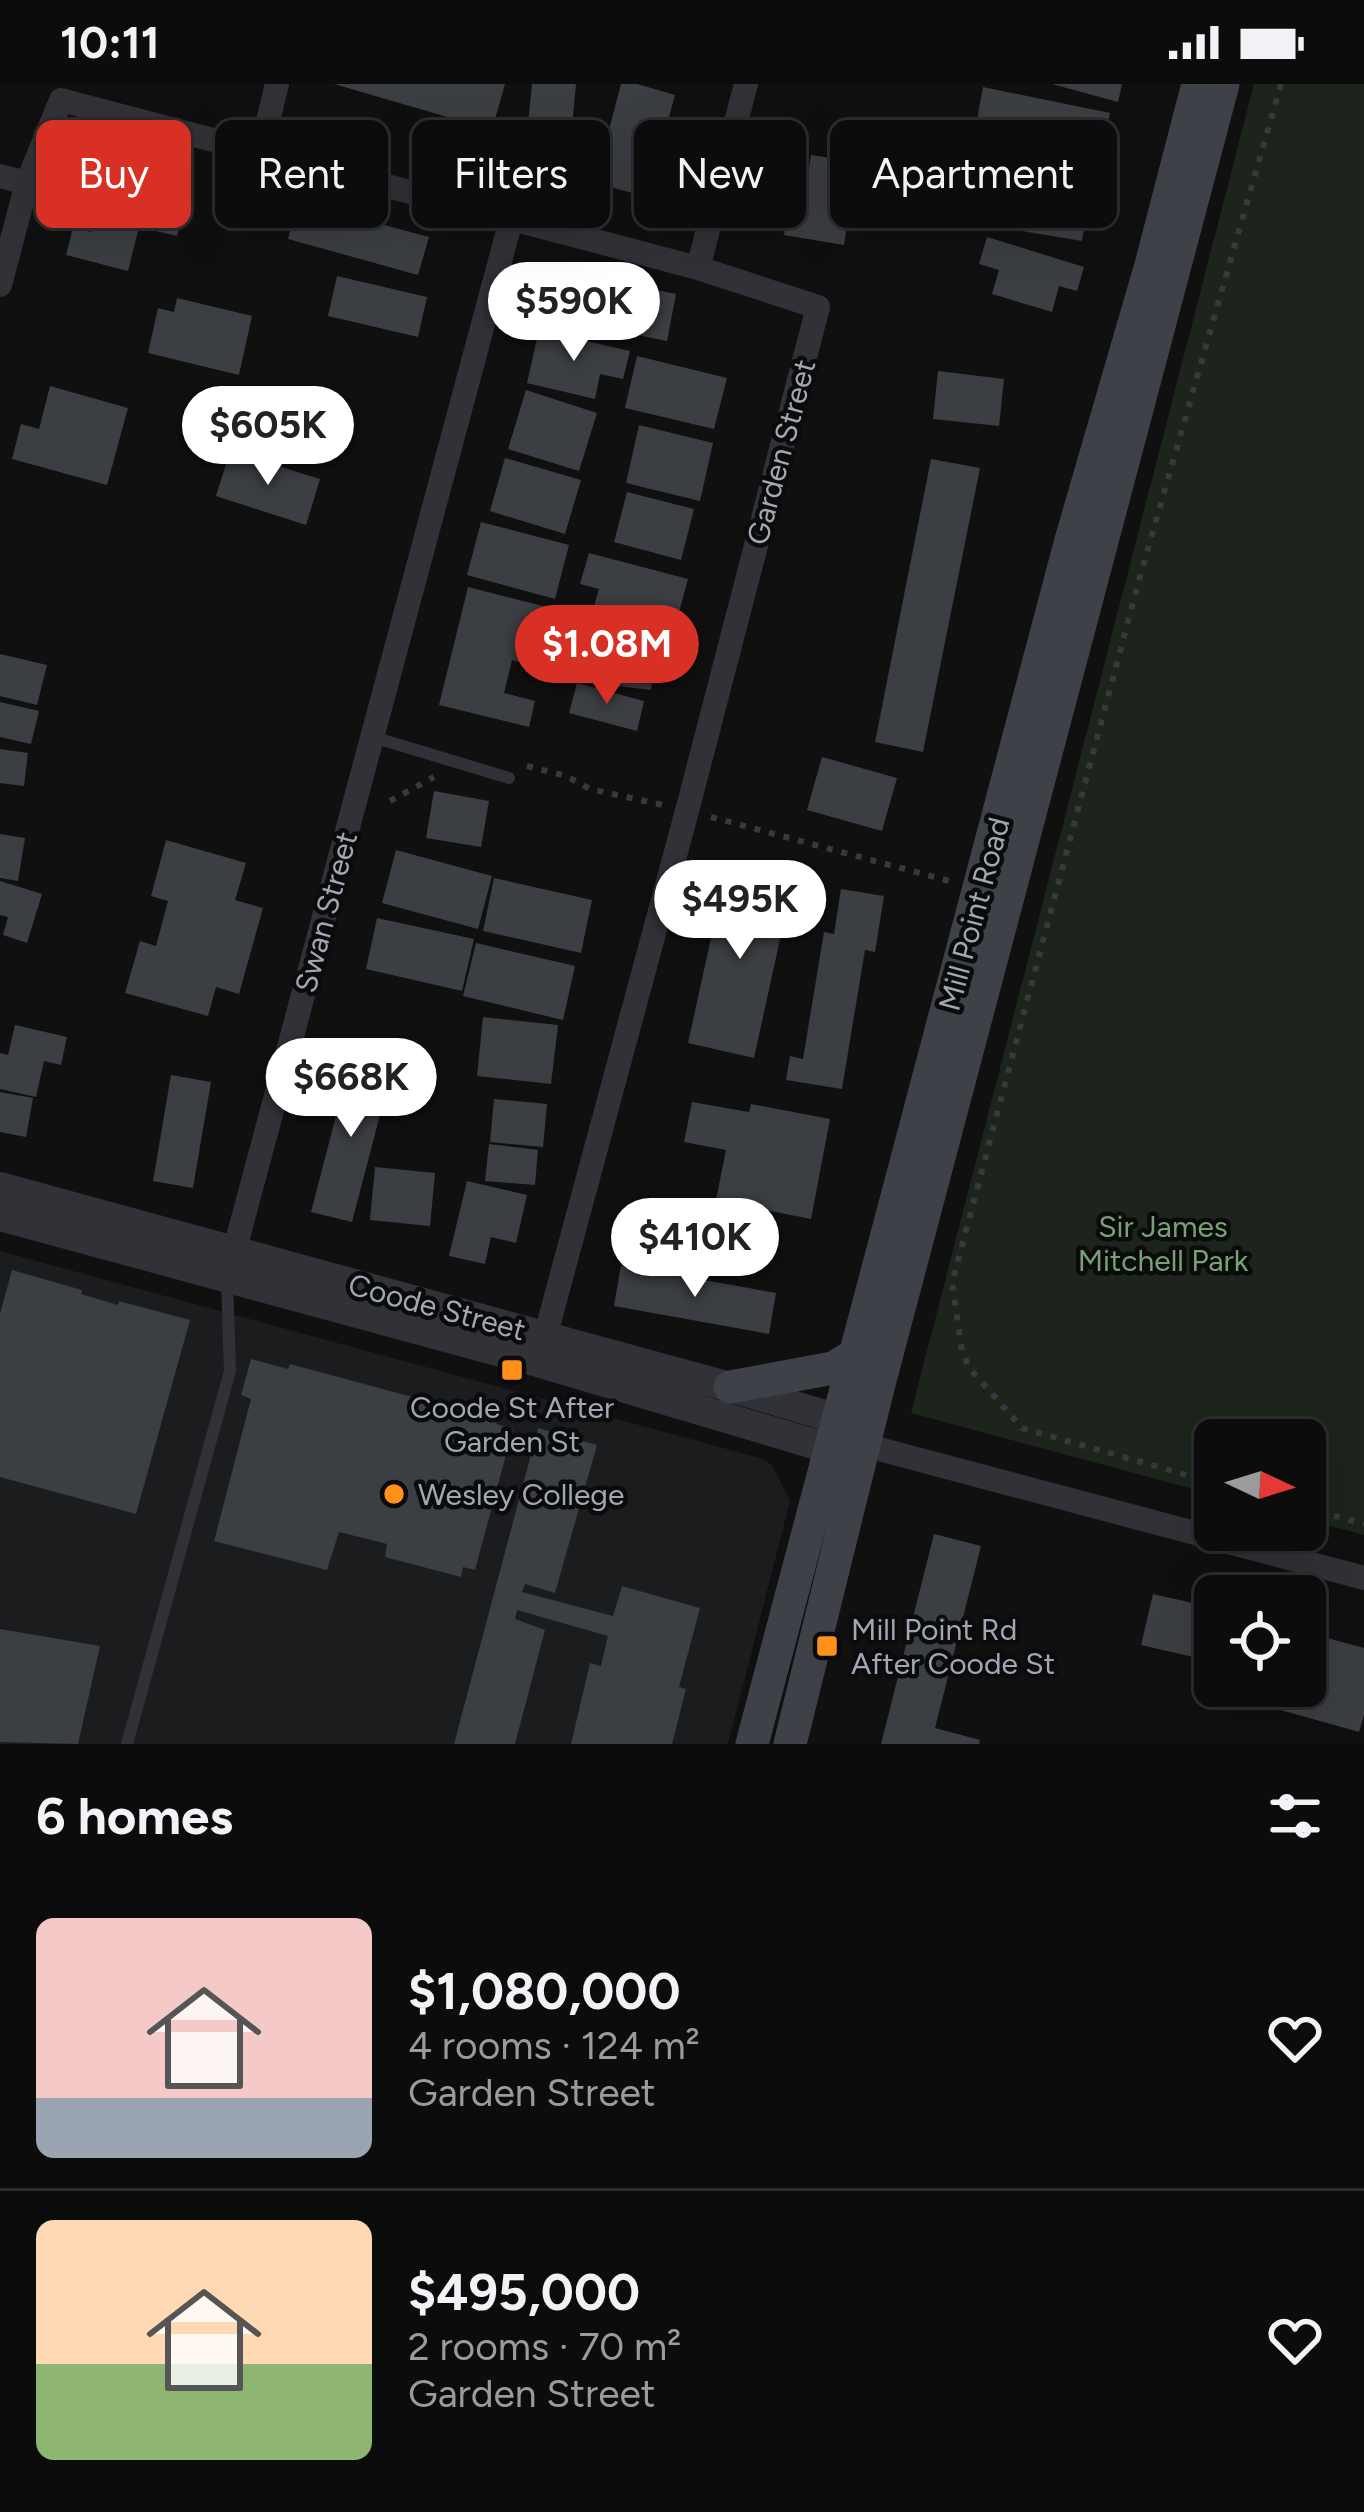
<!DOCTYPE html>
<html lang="en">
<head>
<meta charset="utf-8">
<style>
  body { margin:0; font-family:Figtree,sans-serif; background:#1a1a1b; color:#f1f3f6; height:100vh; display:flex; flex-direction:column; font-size:45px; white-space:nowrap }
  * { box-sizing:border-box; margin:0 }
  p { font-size:39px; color:#9a9b9d }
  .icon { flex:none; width:66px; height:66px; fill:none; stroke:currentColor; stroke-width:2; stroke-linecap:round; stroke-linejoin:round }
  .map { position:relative; height:1660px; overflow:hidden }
  .sheet { display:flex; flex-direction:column; background:#0c0c0d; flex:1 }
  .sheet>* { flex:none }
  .hud { position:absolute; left:36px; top:36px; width:1293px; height:108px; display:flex; gap:24px }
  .needle { width:78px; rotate:94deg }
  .fabs { position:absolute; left:1194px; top:1335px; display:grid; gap:24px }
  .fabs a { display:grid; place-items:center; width:132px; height:132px; border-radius:18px; background:#0c0c0d; box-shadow:0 12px 48px #0002,0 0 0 3px #2c2c2e; font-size:60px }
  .price { position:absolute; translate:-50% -102px; padding:0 27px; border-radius:42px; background:#fff; color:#222; font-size:39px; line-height:78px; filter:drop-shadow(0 3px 6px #0008) }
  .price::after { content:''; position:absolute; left:50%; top:72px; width:36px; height:27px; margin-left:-18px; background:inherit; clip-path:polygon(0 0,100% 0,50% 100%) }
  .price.current { background:#d93025; color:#fff }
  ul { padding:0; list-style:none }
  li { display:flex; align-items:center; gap:36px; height:300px; padding:0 36px }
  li+li { border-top:3px solid #2c2c2e }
  li span { display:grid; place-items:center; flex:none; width:336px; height:240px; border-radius:18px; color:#555 }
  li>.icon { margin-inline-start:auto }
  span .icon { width:144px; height:144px; fill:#fffc; stroke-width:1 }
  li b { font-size:51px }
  h2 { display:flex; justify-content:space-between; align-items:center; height:144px; padding:0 36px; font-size:51px }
  .chip { padding:0 42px; border-radius:18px; background:#0c0c0d; box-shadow:0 12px 48px #0002,0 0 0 3px #2c2c2e; font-size:42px; line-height:108px }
  .chip.current { background:#d93025; color:#fff }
  .status { display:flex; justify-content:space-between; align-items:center; height:84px; padding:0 60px; background:#0c0c0d; direction:ltr }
  .status svg { height:33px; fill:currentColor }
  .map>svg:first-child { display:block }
</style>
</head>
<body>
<div class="status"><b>10:11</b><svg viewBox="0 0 49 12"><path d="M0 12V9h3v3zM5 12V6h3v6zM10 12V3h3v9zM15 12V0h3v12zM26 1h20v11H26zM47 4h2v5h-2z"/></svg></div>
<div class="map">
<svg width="1364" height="1660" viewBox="0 0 1364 1660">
  <rect width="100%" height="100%" fill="#101011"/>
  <path fill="#1b1c1e" d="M 0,1167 L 760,1374 L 772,1381 L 790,1417 L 728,1660 L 0,1660 Z"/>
  <path fill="#1c241c" d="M 1254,0 L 1364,0 L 1364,1451 L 1305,1435 L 1305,1356 L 1215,1356 L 1215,1411 L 911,1329 Z"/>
  <path fill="#3b3e42" d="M 334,0 L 505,0 L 492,46 Z
    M 532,0 L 576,0 L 569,75 L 525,71 Z
    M 621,0 L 637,0 L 675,11 L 647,113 L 595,99 Z
    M 1052,0 L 1122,0 L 1118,18 Z
    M 983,3 L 1110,29 L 1098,88 L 1017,72 L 1021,50 L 976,41 Z
    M 110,70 L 174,86 L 171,98 L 189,103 L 177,152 L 139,143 L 128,187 L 66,171 L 73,144 L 91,148 Z
    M 811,71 L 857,78 L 844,161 L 784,151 L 792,101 L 806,103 Z
    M 1026,87 L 1091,98 L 1082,157 L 951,135 L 958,92 L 1023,103 Z
    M 298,118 L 429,153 L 418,191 L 288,155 Z
    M 987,153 L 1084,183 L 1077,207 L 1059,202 L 1052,228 L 992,210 L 999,186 L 979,180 Z
    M 554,186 L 676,210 L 667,257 L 544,232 Z
    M 337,192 L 427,213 L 418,253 L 328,232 Z
    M 177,214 L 252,232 L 239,291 L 148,269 L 158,224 L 174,228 Z
    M 539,246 L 630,267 L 623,295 L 600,290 L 595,315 L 527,299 Z
    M 637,272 L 727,294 L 714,345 L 625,324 Z
    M 938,287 L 1004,295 L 999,342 L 933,335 Z
    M 50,302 L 128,324 L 107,401 L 12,375 L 21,340 L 39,345 Z
    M 526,306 L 597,329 L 579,387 L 508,365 Z
    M 639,341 L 713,359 L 700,417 L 626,399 Z
    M 230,367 L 320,395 L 306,441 L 216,412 Z
    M 505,374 L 581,396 L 565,450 L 490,427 Z
    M 931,375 L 980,384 L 923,668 L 875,658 Z
    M 627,408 L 694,425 L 681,476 L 614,458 Z
    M 481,438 L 569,461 L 555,515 L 467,491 Z
    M 589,469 L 688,495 L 673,550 L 592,529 L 599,505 L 580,500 Z
    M 468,503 L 547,523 L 529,581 L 512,576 L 504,609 L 535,617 L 529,643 L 439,621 Z
    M 584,540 L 659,550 L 651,606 L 577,597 Z
    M 0,570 L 47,581 L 37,621 L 0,612 Z
    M 577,599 L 644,617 L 637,647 L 569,629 Z
    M 0,618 L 39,627 L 31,660 L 0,653 Z
    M 0,665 L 28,669 L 24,702 L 0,699 Z
    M 822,673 L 897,694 L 882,747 L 807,726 Z
    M 434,707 L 489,717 L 481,763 L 426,754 Z
    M 0,750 L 25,754 L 18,797 L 0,794 Z
    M 166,756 L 246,779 L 235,816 L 263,824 L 239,910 L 216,903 L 208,932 L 125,909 L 140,857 L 156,862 L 168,817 L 151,812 Z
    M 396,766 L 492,792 L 478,845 L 382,819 Z
    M 727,781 L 793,796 L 754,974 L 688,959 Z
    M 494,794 L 592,816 L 581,869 L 483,847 Z
    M 0,797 L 42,810 L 27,859 L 3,851 L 8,833 L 0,831 Z
    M 841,805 L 884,812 L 875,868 L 865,866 L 842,1005 L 786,996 L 790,972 L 803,975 L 824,848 L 834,850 Z
    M 377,834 L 474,855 L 462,907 L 366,885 Z
    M 476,859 L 575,882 L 563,936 L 463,912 Z
    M 483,933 L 558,941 L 551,1000 L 477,992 Z
    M 15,941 L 67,953 L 61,981 L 44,977 L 36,1013 L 0,1005 L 0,969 L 8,971 Z
    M 351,974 L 392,985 L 352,1138 L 311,1128 Z
    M 171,991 L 211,998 L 193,1104 L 153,1097 Z
    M 0,1008 L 33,1014 L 26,1053 L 0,1048 Z
    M 494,1015 L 547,1020 L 543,1063 L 490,1058 Z
    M 692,1018 L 749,1028 L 751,1020 L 830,1035 L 811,1135 L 716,1116 L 726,1066 L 684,1058 Z
    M 489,1060 L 538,1066 L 535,1101 L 485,1097 Z
    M 375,1083 L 435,1089 L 430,1142 L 370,1136 Z
    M 467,1097 L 527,1111 L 516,1159 L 491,1153 L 485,1180 L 449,1172 Z
    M 621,1181 L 776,1209 L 769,1250 L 614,1222 Z
    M 12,1186 L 82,1206 L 81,1210 L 118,1221 L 119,1217 L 190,1236 L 136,1430 L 0,1393 L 0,1230 Z
    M 251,1275 L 288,1285 L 290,1280 L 498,1336 L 496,1340 L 513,1345 L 475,1486 L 463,1483 L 461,1493 L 385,1473 L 387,1460 L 339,1448 L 327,1486 L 214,1457 L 251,1315 L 241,1311 Z
    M 538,1344 L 597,1361 L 555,1509 L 525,1500 L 522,1508 L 613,1532 L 622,1502 L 700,1524 L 679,1603 L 686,1605 L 672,1660 L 571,1660 L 590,1579 L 601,1582 L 608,1552 L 517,1526 L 515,1535 L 545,1546 L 515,1660 L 454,1660 Z
    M 934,1450 L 981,1462 L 935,1644 L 980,1656 L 979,1660 L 881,1660 Z
    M 1153,1510 L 1215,1524 L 1215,1578 L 1141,1561 Z
    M 0,1545 L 100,1562 L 78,1660 L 0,1658 Z
    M 1305,1548 L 1364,1564 L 1364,1631 L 1359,1648 L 1270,1623 L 1276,1602 L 1305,1602 Z"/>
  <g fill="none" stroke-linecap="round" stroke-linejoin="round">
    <path stroke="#36393e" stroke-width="6" stroke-dasharray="6 9" stroke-linecap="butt" d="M 527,682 L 566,692 L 590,705 L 663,721
      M 390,717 L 434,693
      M 711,733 L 953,798
      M 1215,1399 L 1022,1344 L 970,1285 L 962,1267 L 952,1199 L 1139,496 L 1281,0
      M 1305,1424 L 1364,1440"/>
    <path stroke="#303237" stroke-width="12" d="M 373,653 L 509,694
      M 127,1660 L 230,1287 L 227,1197"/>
    <path stroke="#303237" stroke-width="24" d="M 261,66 L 277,0
      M 0,92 L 27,99
      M 698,184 L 746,0
      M 0,201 L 27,99 L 61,16 L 698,184 L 818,223 L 687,727 L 541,1268
      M 230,1183 L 511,136
      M 864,1361 L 1364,1494"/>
    <path stroke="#303237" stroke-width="30" d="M 0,1103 L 730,1303 L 838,1335 L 855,1352
      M 0,1132 L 538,1278 L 831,1365 L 850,1363"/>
    <path stroke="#3e4147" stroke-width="33" d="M 730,1303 L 833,1284 L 856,1270
      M 752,1660 L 1071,456 L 1151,181 L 1198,0
      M 790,1660 L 879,1300 L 1223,0"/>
  </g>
  <g fill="#ff901a" stroke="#0b0b0c" stroke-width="4.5">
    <rect x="500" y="1274" width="24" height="24" rx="6"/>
    <circle cx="394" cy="1410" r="12"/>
    <rect x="815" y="1550" width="24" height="24" rx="6"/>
  </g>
  <g text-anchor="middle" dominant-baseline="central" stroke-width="9" stroke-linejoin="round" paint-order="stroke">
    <g font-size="30" fill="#9fa8b4" stroke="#0b0b0c">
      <text transform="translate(781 368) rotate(-75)">Garden Street</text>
      <text transform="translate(326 828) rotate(-75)">Swan Street</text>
      <text transform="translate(974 830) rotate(-75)">Mill Point Road</text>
      <text transform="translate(437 1223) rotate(15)">Coode Street</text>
    </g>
    <g font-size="30" fill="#78a174" stroke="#0b0b0c">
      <text x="1163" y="1142">Sir James<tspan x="1163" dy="34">Mitchell Park</tspan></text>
    </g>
    <g font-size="30" fill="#9fa8b4" stroke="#0b0b0c" text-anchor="start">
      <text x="512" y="1323" text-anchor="middle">Coode St After<tspan x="512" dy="34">Garden St</tspan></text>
      <text x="418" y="1410">Wesley College</text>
      <text x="851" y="1545">Mill Point Rd<tspan x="851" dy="34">After Coode St</tspan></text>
    </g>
  </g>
</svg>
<div class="fabs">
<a><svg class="needle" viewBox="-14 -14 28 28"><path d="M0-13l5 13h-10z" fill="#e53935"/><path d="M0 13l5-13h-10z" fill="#9a9b9d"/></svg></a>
<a><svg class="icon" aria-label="locate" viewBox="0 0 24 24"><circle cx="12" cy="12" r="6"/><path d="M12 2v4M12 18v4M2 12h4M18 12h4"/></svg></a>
</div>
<b class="price" style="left:574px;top:280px">$590K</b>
<b class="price" style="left:268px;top:404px">$605K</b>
<b class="price current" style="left:607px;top:623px">$1.08M</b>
<b class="price" style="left:740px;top:878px">$495K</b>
<b class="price" style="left:351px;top:1056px">$668K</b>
<b class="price" style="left:695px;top:1216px">$410K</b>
<div class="hud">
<a class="chip current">Buy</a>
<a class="chip">Rent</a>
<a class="chip">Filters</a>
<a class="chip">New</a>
<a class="chip">Apartment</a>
</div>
</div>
<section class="sheet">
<h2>6 homes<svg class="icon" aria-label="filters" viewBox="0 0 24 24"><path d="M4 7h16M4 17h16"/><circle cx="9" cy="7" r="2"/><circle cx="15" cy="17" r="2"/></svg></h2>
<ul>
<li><span style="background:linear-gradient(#f6c9c9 75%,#9aa5b1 0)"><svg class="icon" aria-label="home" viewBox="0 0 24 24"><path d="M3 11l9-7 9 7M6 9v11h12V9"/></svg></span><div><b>$1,080,000</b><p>4 rooms · 124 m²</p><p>Garden Street</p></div><svg class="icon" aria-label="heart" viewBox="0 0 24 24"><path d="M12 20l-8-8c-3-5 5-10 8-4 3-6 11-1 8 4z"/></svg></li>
<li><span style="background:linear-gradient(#ffd9b3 60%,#8fb573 0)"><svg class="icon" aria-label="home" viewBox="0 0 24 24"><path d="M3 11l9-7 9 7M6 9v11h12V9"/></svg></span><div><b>$495,000</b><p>2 rooms · 70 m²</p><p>Garden Street</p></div><svg class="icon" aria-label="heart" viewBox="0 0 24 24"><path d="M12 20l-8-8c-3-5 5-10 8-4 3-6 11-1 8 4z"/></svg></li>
</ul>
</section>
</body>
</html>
